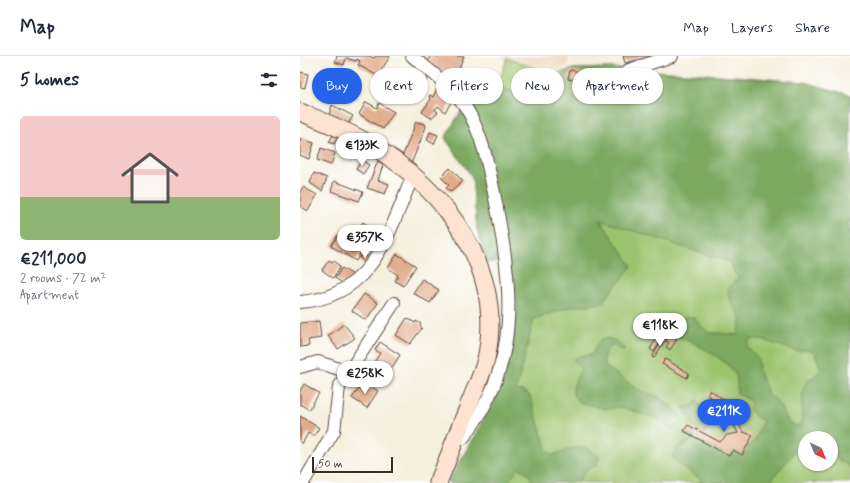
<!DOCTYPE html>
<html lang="en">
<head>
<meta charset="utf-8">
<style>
  body { margin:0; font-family:Mynerve,sans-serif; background:#f2f2f3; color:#1f2937; height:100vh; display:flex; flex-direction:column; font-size:15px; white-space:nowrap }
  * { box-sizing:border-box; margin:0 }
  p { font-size:13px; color:#747a83 }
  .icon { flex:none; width:22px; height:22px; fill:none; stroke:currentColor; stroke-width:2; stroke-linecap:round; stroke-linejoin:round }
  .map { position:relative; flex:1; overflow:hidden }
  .details { display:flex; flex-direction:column; background:#fff; width:300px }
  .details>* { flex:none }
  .top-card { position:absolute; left:12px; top:12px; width:380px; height:36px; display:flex; gap:8px }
  .needle { width:26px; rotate:136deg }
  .tools { position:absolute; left:498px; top:375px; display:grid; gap:8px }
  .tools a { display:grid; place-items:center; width:40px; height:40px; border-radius:50%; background:#fff; box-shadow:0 1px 3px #0004; font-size:20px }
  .scale { position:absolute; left:12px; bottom:10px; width:81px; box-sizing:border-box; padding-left:4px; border:2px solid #3b2a1e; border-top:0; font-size:11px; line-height:14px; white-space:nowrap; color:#3b2a1e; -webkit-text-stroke:3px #fff; paint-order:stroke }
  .price { position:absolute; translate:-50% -34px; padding:0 9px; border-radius:14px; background:#fff; color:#222; font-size:13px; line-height:26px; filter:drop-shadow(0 1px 2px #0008) }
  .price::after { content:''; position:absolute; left:50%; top:24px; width:12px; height:9px; margin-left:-6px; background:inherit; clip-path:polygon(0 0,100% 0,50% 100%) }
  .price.selected { background:#2563eb; color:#fff }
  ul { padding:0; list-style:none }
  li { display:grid; align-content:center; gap:8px; height:212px; padding:0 20px }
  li+li { border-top:1px solid #e0e1e3 }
  li span { display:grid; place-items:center; height:124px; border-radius:6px; color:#555 }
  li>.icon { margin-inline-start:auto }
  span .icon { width:72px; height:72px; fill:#fffc; stroke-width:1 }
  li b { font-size:17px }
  h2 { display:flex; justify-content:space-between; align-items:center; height:48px; padding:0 20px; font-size:17px }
  .tag { padding:0 14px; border-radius:18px; background:#fff; box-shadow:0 1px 3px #0004; font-size:14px; line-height:36px }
  .tag.selected { background:#2563eb; color:#fff }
  header { display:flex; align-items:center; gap:24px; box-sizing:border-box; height:56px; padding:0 20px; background:#fff; border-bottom:1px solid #e0e1e3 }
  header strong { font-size:19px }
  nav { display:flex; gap:22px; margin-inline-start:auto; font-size:14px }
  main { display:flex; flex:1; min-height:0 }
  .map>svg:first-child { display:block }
</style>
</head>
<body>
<header>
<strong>Map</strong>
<nav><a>Map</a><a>Layers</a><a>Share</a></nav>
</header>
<main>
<section class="details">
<h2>5 homes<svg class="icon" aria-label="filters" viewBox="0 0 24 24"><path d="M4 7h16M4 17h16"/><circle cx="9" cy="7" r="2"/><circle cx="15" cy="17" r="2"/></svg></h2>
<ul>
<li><span style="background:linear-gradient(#f6c9c9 65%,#8fb573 0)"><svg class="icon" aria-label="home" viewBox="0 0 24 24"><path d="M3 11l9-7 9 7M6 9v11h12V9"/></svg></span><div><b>€211,000</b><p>2 rooms · 72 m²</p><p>Apartment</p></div></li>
</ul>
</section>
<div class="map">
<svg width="550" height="427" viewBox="0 0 550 427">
  <rect width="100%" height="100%" fill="#fff"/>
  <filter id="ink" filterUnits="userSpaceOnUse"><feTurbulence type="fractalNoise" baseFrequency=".025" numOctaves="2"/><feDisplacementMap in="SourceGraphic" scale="8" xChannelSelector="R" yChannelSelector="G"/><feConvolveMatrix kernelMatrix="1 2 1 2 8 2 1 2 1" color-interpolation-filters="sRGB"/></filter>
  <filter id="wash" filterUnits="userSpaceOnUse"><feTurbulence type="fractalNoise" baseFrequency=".012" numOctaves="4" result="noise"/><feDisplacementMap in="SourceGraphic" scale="16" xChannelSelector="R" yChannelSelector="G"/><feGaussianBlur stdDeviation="0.9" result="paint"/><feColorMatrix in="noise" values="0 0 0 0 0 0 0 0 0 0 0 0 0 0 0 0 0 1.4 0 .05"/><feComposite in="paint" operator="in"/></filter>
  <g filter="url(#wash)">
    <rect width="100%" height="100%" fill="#f5f0de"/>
    <path fill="#ebd8ba" d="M 201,0 L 269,0 L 267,11 L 250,18 Z"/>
    <path fill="#9bc26d" stroke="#6b7646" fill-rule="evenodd" d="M 207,2 L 250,18 L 248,24 L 251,19 L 273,13 L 311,12 L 435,20 L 505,26 L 550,39 L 550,427 L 148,427 L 200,333 L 211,297 L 217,249 L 208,205 L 187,207 L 177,173 L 172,121 L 145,82 L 179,24 L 237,46 L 237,44 L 197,30 ZM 505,382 L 531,382 L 531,408 L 505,408 Z"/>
    <path fill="#7ca860" stroke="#5c693f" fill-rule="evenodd" d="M 311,12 L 505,26 L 550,39 L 550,411 L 537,403 L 535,389 L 531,387 L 531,382 L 517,382 L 508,379 L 469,427 L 397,427 L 403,424 C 394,420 377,408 372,400 L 376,393 L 393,382 L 384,378 L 393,365 L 383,351 L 393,350 L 397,345 L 400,348 L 400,356 L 406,369 L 404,385 L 444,393 L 455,385 L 463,364 L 458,363 L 450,354 L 451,347 L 448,343 L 437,338 C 437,333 438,325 436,320 C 432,308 407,294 395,288 C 386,283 377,282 368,275 L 369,269 L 385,261 L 393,261 L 407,276 L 437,279 C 446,252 429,256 428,233 L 438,222 L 429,206 L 300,164 L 332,210 L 301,248 L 274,250 L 234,263 L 216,334 L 223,335 L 230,340 L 246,392 L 251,399 C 274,395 279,382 299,401 L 297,409 L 287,414 L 277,427 L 234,427 L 227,417 L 219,412 L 207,427 L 148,427 L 200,333 L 211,297 L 217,249 L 208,205 L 187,207 L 177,173 L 172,121 L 145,82 L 179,24 L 237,46 L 251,19 L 273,13 ZM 450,283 L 460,283 L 497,295 L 510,293 L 515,298 L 521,314 C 517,319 510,322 506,326 C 501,334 502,358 501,368 L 495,370 C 481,363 484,344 467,339 C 467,328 463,327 460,319 C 457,313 461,306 456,300 C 452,295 449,296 447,289 Z
      M 308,282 L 314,284 L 325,293 L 321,294 L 314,290 L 309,291 L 304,298 L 304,309 L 337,333 L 361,342 L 381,359 L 380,362 L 373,361 L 366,355 L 362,355 L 378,369 L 377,372 L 369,372 L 356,363 L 321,351 L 305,353 L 279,346 L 273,339 L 273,331 L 281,312 L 276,307 L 274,303 L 279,300 L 291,299 L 301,283 Z"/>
    <g id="blocks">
      <path fill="#e1aa8a" d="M 37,0 L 69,0 L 74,2 L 76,0 L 90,0 L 78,20 L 58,9 L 60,5 L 57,3 L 56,5 L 46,2 L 44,9 L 35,6 Z
        M 130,0 L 164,0 L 153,27 L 128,6 Z
        M 323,0 L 352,0 L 352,1 L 325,7 Z
        M 270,14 L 281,16 L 278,25 L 268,23 Z
        M 122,15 L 129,21 L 124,28 L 117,23 Z
        M 0,16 L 8,18 L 5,32 L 0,31 Z
        M 139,29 L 153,43 L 145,56 L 138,50 L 135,54 L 138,56 L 131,62 L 122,56 L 131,43 L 129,41 L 130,39 L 133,41 Z
        M 66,46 L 77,52 L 79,47 L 94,56 L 83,73 L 59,58 Z
        M 32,49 L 53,60 L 48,68 L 29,59 Z
        M 116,66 L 125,68 L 126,71 L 111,108 L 93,95 L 94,93 L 103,99 Z
        M 130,76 L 138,79 L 134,88 L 127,84 Z
        M 33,79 L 38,81 L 34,88 L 29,86 Z
        M 0,82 L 14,87 L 9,103 L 0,99 Z
        M 21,92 L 35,97 L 31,109 L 17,104 Z
        M 62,104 L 69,109 L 63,118 L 56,113 Z
        M 78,105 L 83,109 L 78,124 L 89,128 L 85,138 L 67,132 Z
        M 150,112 L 163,125 L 151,136 L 146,132 L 149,129 L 141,121 Z
        M 14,117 L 27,122 L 22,135 L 10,127 Z
        M 34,125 L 63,136 L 59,145 L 31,135 Z
        M 3,131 L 17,139 L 8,155 L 0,150 L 0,136 Z
        M 63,166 L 82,180 L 74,192 L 54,180 Z
        M 40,176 L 64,190 L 56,205 L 31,190 Z
        M 63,198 L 70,203 L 66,208 L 59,202 Z
        M 97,198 L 116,210 L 103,230 L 95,225 L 98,219 L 88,212 Z
        M 29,204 L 32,206 L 34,204 L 40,211 L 33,222 L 22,214 Z
        M 42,212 L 55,220 L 44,228 L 35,222 Z
        M 122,223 L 139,234 L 130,247 L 113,237 Z
        M 64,238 L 78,247 L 66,264 L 52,255 Z
        M 107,262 L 115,267 L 116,265 L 121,268 L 120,270 L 122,272 L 110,288 L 96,279 Z
        M 19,265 L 21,282 L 8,284 L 9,290 L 0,291 L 0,267 Z
        M 44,268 L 55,282 L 38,293 L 28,280 Z
        M 360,277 L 364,279 L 354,296 L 350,293 Z
        M 370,279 L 377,283 L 370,294 L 366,291 L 369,287 L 366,285 Z
        M 365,280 L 367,281 L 354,302 L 352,301 Z
        M 80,286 L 100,299 L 88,318 L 73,308 L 80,297 L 75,294 Z
        M 365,303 L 389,317 L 387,322 L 362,308 Z
        M 64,326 L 78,335 L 67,352 L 52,342 Z
        M 4,328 L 19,337 L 9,354 L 0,348 L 0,335 Z
        M 410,334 L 427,346 L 443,376 L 453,379 L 442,399 L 433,394 L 429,400 L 384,375 L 388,369 L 420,386 L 427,379 L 438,377 L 423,349 L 407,339 Z
        M 0,360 L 19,372 L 14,380 L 8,377 L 2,388 L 0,386 Z"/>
    </g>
  </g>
  <g filter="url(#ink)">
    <use href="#blocks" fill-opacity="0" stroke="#57483b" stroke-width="1"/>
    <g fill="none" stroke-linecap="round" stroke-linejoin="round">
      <defs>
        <path id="street" d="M 112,0 C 130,15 151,30 165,50 C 182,76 189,112 195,142 C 212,229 223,307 163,382 L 157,380
          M 329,14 L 372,0
          M 0,246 C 74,241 88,177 113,120
          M 0,311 L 18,306 L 48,316
          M 3,427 L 34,375 L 39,331 L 94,247"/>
        <path id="secondary" d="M 0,56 C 24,66 49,75 71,89 C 145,134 206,212 186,303 C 182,320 173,337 167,354 C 157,378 148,403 138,427"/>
      </defs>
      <use href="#street" stroke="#57483b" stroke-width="14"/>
      <use href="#secondary" stroke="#57483b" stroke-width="19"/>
      <use href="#street" stroke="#fff" stroke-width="12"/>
      <use href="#secondary" stroke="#fee3d2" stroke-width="17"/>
    </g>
  </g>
</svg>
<div class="tools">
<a><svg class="needle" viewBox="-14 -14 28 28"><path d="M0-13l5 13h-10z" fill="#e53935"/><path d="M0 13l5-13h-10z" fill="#747a83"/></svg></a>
</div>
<div class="scale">50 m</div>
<b class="price" style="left:62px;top:111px">€133K</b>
<b class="price" style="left:65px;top:203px">€357K</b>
<b class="price" style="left:360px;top:291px">€118K</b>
<b class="price" style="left:65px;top:339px">€258K</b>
<b class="price selected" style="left:424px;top:377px">€211K</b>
<div class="top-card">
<a class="tag selected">Buy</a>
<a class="tag">Rent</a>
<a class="tag">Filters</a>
<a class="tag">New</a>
<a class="tag">Apartment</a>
</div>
</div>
</main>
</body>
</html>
